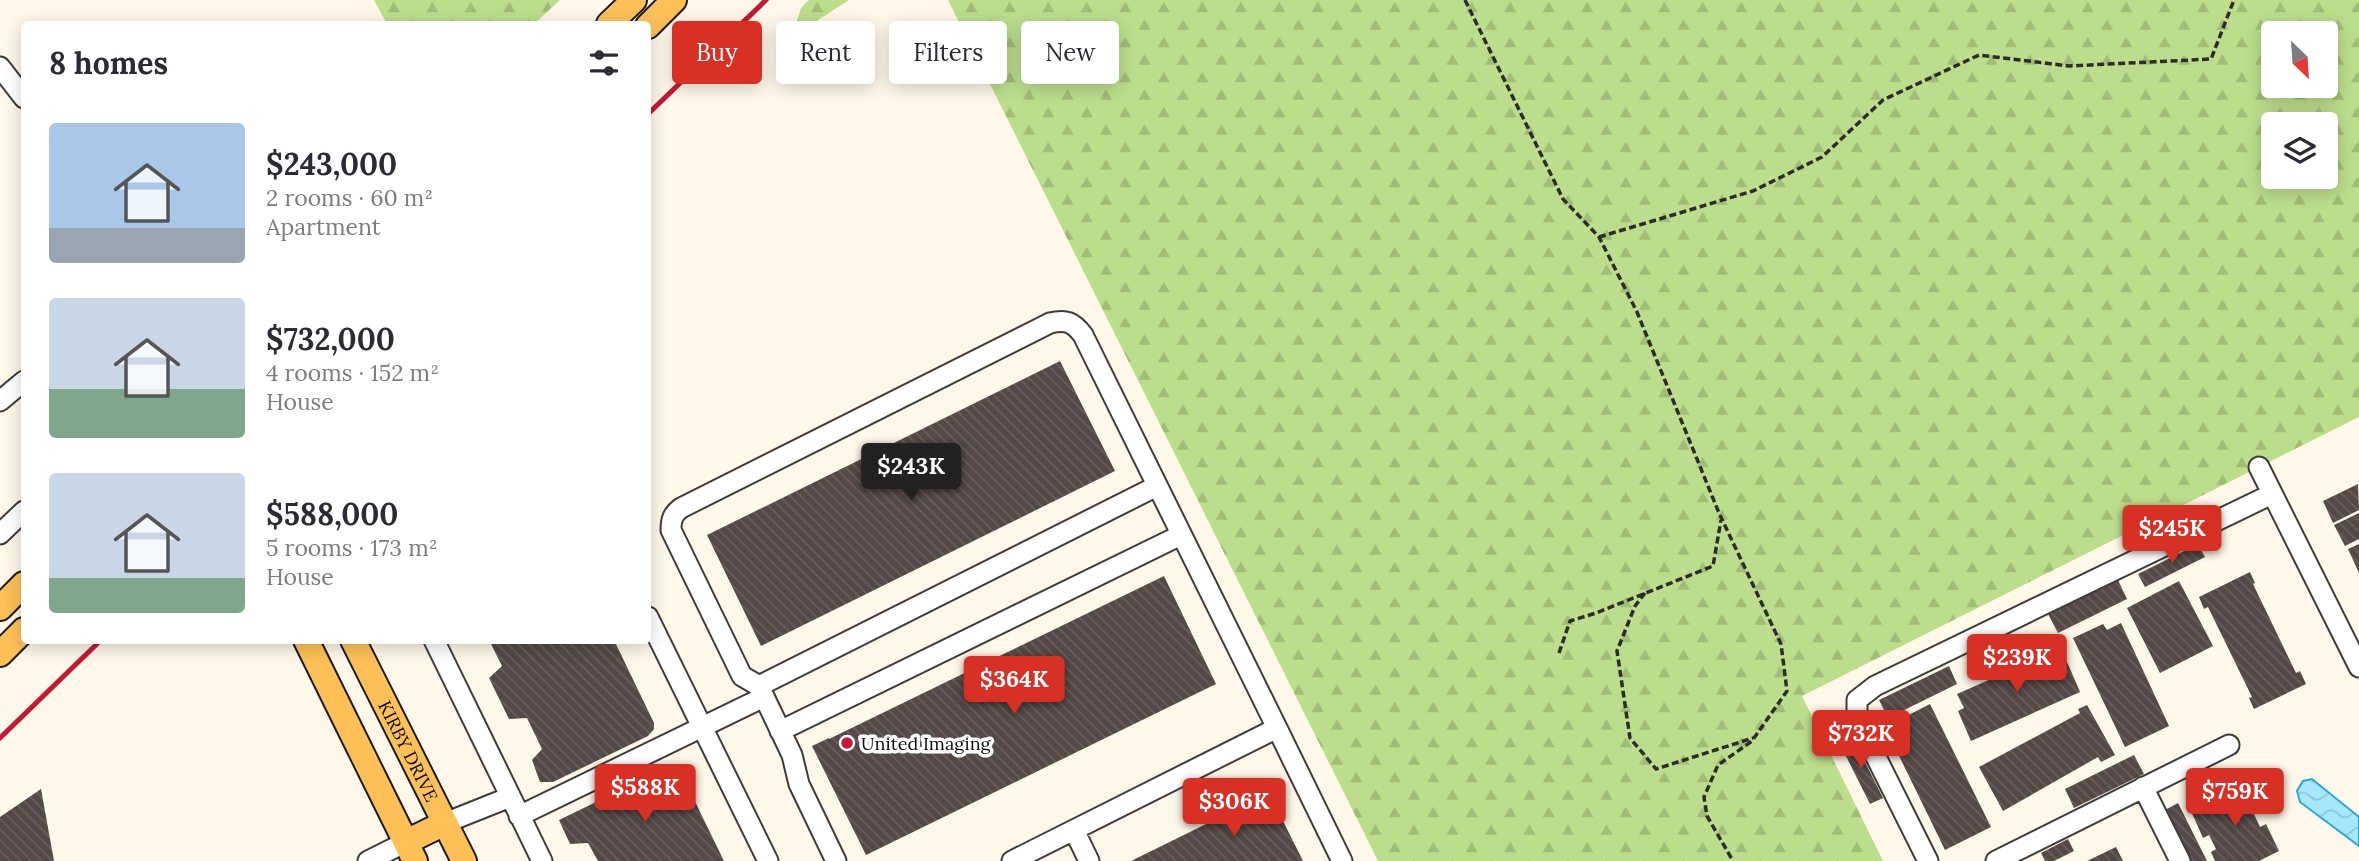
<!DOCTYPE html>
<html lang="en">
<head>
<meta charset="utf-8">
<style>
  body { margin:0; font-family:Lora,serif; background:#f2f2f3; color:#2b2b33; height:100vh; display:flex; flex-direction:column; font-size:26px; white-space:nowrap }
  * { box-sizing:border-box; margin:0 }
  p { font-size:23px; color:#7c7c81 }
  .icon { flex:none; width:38px; height:38px; fill:none; stroke:currentColor; stroke-width:2; stroke-linecap:round; stroke-linejoin:round }
  .map { position:relative; flex:1; overflow:hidden }
  .drawer { position:absolute; left:21px; top:21px; width:630px; height:623px; display:flex; flex-direction:column; background:#fff; border-radius:7px; box-shadow:0 4px 18px #0003 }
  .drawer>* { flex:none }
  .banner { position:absolute; left:672px; top:21px; width:665px; height:63px; display:flex; gap:14px }
  .needle { width:46px; rotate:155deg }
  .tools { position:absolute; left:2261px; top:21px; display:grid; gap:14px }
  .tools a { display:grid; place-items:center; width:77px; height:77px; border-radius:7px; background:#fff; box-shadow:0 4px 18px #0003; font-size:35px }
  .price { position:absolute; translate:-50% -60px; padding:0 16px; border-radius:7px; background:#d93025; color:#fff; font-size:23px; line-height:46px; filter:drop-shadow(0 2px 4px #0008) }
  .price::after { content:''; position:absolute; left:50%; top:42px; width:21px; height:16px; margin-left:-10px; background:inherit; clip-path:polygon(0 0,100% 0,50% 100%) }
  .price.on { background:#222; color:#fff }
  ul { padding:0; list-style:none }
  li { display:flex; align-items:center; gap:21px; height:175px; padding:0 28px }
  li span { display:grid; place-items:center; flex:none; width:196px; height:140px; border-radius:7px; color:#555 }
  li>.icon { margin-inline-start:auto }
  span .icon { width:84px; height:84px; fill:#fffc; stroke-width:1 }
  li b { font-size:30px }
  h2 { display:flex; justify-content:space-between; align-items:center; height:84px; padding:0 28px; font-size:30px }
  .chip { padding:0 24px; border-radius:7px; background:#fff; box-shadow:0 4px 18px #0003; font-size:24px; line-height:63px }
  .chip.on { background:#d93025; color:#fff }
  .map>svg:first-child { display:block }
</style>
</head>
<body>
<div class="map">
<svg width="2359" height="861" viewBox="0 0 2359 861">
  <defs>
    <pattern id="forest-firs" width="22" height="20" patternUnits="userSpaceOnUse" patternTransform="scale(1.75)"><rect width="22" height="20" fill="#bcde8c"/><path d="M5 1l3.5 6h-7zM16 11l3.5 6h-7z" fill="#a0bd77"/></pattern>
    <pattern id="water-waves" width="16" height="10" patternUnits="userSpaceOnUse" patternTransform="scale(1.75)"><rect width="16" height="10" fill="#a7e7fc"/><path d="M0 5q4-4 8 0t8 0" fill="none" stroke="#8ec5d7"/></pattern>
    <pattern id="building-back-hatch" width="6" height="6" patternUnits="userSpaceOnUse" patternTransform="scale(1.75)"><rect width="6" height="6" fill="#544946"/><path d="M-1 5l2 2M0 0l6 6M5-1l2 2" fill="none" stroke="#685f5c"/></pattern>
  </defs>
  <rect width="100%" height="100%" fill="#fff7e8"/>
  <path fill="url(#forest-firs)" fill-rule="evenodd" d="M 374,0 L 560,0 L 534,24 L 387,24 Z
    M 809,0 L 849,0 L 792,37 L 801,8 Z
    M 948,0 L 2359,0 L 2359,417 L 1802,696 L 1883,861 L 1378,861 ZM 2273,33 L 2326,33 L 2326,86 L 2273,86 ZM 2273,124 L 2326,124 L 2326,177 L 2273,177 Z"/>
  <path fill="url(#water-waves)" stroke="#28a9d9" stroke-width="2" d="M 2312,779 L 2359,817 L 2359,846 L 2300,802 L 2297,791 L 2303,781 Z"/>
  <path fill="url(#building-back-hatch)" d="M 1060,361 L 1115,471 L 761,646 L 707,535 Z
    M 2358,484 L 2359,510 L 2333,523 L 2323,501 Z
    M 2359,513 L 2359,539 L 2345,546 L 2334,525 Z
    M 2198,544 L 2205,557 L 2145,587 L 2138,574 Z
    M 2359,544 L 2359,573 L 2348,549 Z
    M 2250,572 L 2255,583 L 2253,584 L 2296,673 L 2300,671 L 2306,684 L 2254,709 L 2249,698 L 2252,697 L 2208,607 L 2204,609 L 2199,597 Z
    M 1164,576 L 1216,684 L 866,855 L 812,746 L 829,738 L 829,739 Z
    M 2118,580 L 2127,599 L 2058,633 L 2048,614 Z
    M 2179,581 L 2213,646 L 2160,673 L 2127,608 Z
    M 2121,623 L 2169,726 L 2125,747 L 2073,638 L 2103,624 L 2107,630 Z
    M 489,640 L 614,640 L 654,723 L 654,729 L 648,736 L 553,782 L 540,782 L 532,760 L 542,749 L 527,718 L 509,719 L 489,678 L 502,666 Z
    M 2061,648 L 2080,692 L 1971,741 L 1958,711 L 1964,708 L 1957,694 Z
    M 1949,666 L 1957,684 L 1888,718 L 1879,700 Z
    M 1930,704 L 1991,827 L 1945,850 L 1885,727 Z
    M 2087,705 L 2115,755 L 2101,762 L 2098,757 L 2003,811 L 1979,767 L 2080,713 L 2078,709 Z
    M 1852,736 L 1883,798 L 1870,804 L 1839,742 Z
    M 2134,755 L 2144,774 L 2074,808 L 2065,789 Z
    M 679,769 L 724,861 L 598,861 L 588,843 L 570,844 L 559,820 L 662,770 Z
    M 2246,784 L 2259,811 L 2254,814 L 2260,827 L 2266,824 L 2279,851 L 2259,861 L 2215,861 L 2211,852 L 2216,849 L 2209,835 L 2203,838 L 2191,811 Z
    M 41,789 L 54,861 L 0,861 L 0,817 Z
    M 1269,793 L 1303,861 L 1131,861 Z
    M 2178,803 L 2207,861 L 2190,861 L 2165,810 Z
    M 2068,839 L 2074,851 L 2054,861 L 2045,861 L 2041,853 Z
    M 2116,847 L 2123,861 L 2087,861 Z"/>
  <g fill="none" stroke-linecap="round" stroke-linejoin="round">
    <defs>
      <path id="minor" d="M 0,67 L 24,98
        M 0,401 L 24,381
        M 2259,467 L 2359,667
        M 0,534 L 24,511
        M 648,617 L 768,861
        M 434,640 L 542,861
        M 759,686 L 1157,486
        M 1277,728 L 1342,861
        M 780,731 L 1181,535
        M 2143,787 L 2180,861
        M 519,816 L 764,697
        M 445,823 L 510,797
        M 1074,830 L 1089,861
        M 368,861 L 406,842
        M 836,861 L 799,784 L 792,755 L 759,686 L 742,676 L 671,530 C 671,519 673,514 681,508 L 1050,323 C 1066,319 1073,322 1083,335 L 1277,728 L 1012,861
        M 1928,861 L 1863,731 L 1857,717 L 1857,700 L 1875,686 L 2272,494
        M 1996,861 L 2229,745"/>
      <g id="major">
        <path d="M 609,24 L 634,0"/>
        <path d="M 648,26 L 674,0"/>
        <path d="M 0,608 L 24,584"/>
        <path d="M 306,640 L 415,861"/>
        <path id="s1" d="M 353,640 L 464,861"/>
        <path d="M 0,654 L 24,630"/>
        <path d="M 406,842 L 445,823"/>
      </g>
    </defs>
    <use href="#minor" stroke="#3d3d3d" stroke-width="23"/>
    <use href="#major" stroke="#1b1b1b" stroke-width="28"/>
    <path stroke="#2c2c2c" stroke-width="3.5" stroke-dasharray="7 3.5" stroke-linecap="butt" d="M 1465,0 L 1563,199 L 1599,237 L 1637,312 L 1719,513 L 1781,644 L 1787,691 L 1752,741 L 1718,765 L 1704,797 L 1707,816 L 1733,861
      M 1599,237 L 1753,191 L 1822,157 L 1883,100 L 1979,55 L 2069,66 L 2211,59 L 2234,0
      M 1645,593 L 1635,606 L 1617,651 L 1630,738 L 1656,769 L 1753,738
      M 1559,653 L 1570,621 L 1596,613 L 1713,566 L 1721,520"/>
    <use href="#minor" stroke="#fff" stroke-width="19"/>
    <use href="#major" stroke="#ffc058" stroke-width="24"/>
    <path stroke="#c51837" stroke-width="5" d="M 648,114 L 766,0
      M 0,738 L 101,640"/>
  </g>
  <circle fill="#c51837" stroke="#fff" stroke-width="2.5" cx="847" cy="743" r="7"/>
  <g text-anchor="middle" dominant-baseline="central" stroke-width="7" stroke-linejoin="round" paint-order="stroke">
    <g font-size="18" fill="#0a0a0a" stroke="#fff" text-anchor="start">
      <text x="861" y="743">United Imaging</text>
    </g>
    <g font-size="18" fill="#0a0a0a" stroke="#fff">
      <text stroke="none"><textPath href="#s1" startOffset="124">KIRBY DRIVE</textPath></text>
    </g>
  </g>
</svg>
<div class="tools">
<a><svg class="needle" viewBox="-14 -14 28 28"><path d="M0-13l5 13h-10z" fill="#e53935"/><path d="M0 13l5-13h-10z" fill="#7c7c81"/></svg></a>
<a><svg class="icon" aria-label="layers" viewBox="0 0 24 24"><path d="M12 4l9 5-9 5-9-5zM3 14l9 5 9-5"/></svg></a>
</div>
<b class="price on" style="left:911px;top:503px">$243K</b>
<b class="price" style="left:2172px;top:565px">$245K</b>
<b class="price" style="left:2017px;top:694px">$239K</b>
<b class="price" style="left:1014px;top:716px">$364K</b>
<b class="price" style="left:1861px;top:770px">$732K</b>
<b class="price" style="left:645px;top:824px">$588K</b>
<b class="price" style="left:2235px;top:828px">$759K</b>
<b class="price" style="left:1234px;top:838px">$306K</b>
<div class="banner">
<a class="chip on">Buy</a>
<a class="chip">Rent</a>
<a class="chip">Filters</a>
<a class="chip">New</a>
</div>
<section class="drawer">
<h2>8 homes<svg class="icon" aria-label="filters" viewBox="0 0 24 24"><path d="M4 7h16M4 17h16"/><circle cx="9" cy="7" r="2"/><circle cx="15" cy="17" r="2"/></svg></h2>
<ul>
<li><span style="background:linear-gradient(#a9c7e8 75%,#9aa5b1 0)"><svg class="icon" aria-label="home" viewBox="0 0 24 24"><path d="M3 11l9-7 9 7M6 9v11h12V9"/></svg></span><div><b>$243,000</b><p>2 rooms · 60 m²</p><p>Apartment</p></div></li>
<li><span style="background:linear-gradient(#c9d6e8 65%,#7fa58c 0)"><svg class="icon" aria-label="home" viewBox="0 0 24 24"><path d="M3 11l9-7 9 7M6 9v11h12V9"/></svg></span><div><b>$732,000</b><p>4 rooms · 152 m²</p><p>House</p></div></li>
<li><span style="background:linear-gradient(#c9d6e8 75%,#7fa58c 0)"><svg class="icon" aria-label="home" viewBox="0 0 24 24"><path d="M3 11l9-7 9 7M6 9v11h12V9"/></svg></span><div><b>$588,000</b><p>5 rooms · 173 m²</p><p>House</p></div></li>
</ul>
</section>
</div>
</body>
</html>
